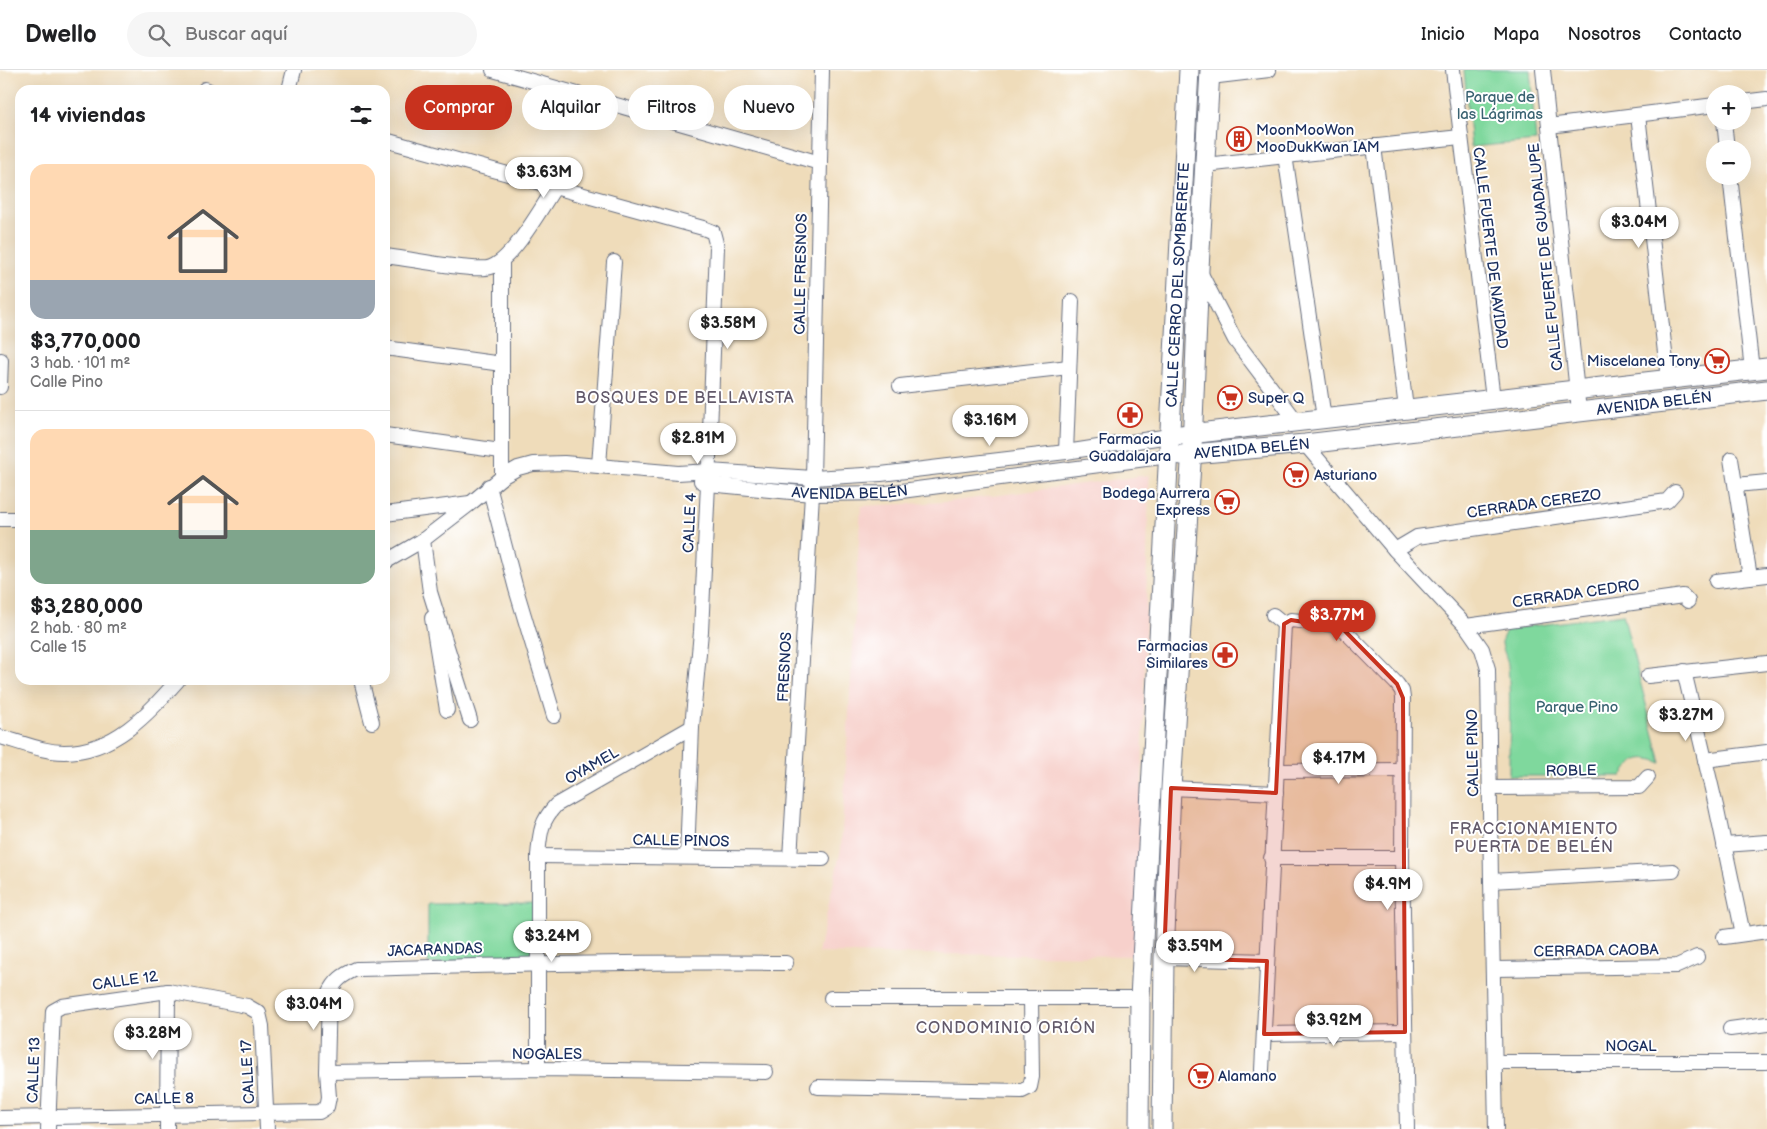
<!DOCTYPE html>
<html lang="es">
<head>
<meta charset="utf-8">
<style>
  body { margin:0; font-family:"Balsamiq Sans",sans-serif; background:#f6f6f6; color:#202124; height:100vh; display:flex; flex-direction:column; font-size:19px; white-space:nowrap }
  * { box-sizing:border-box; margin:0 }
  p { font-size:16px; color:#757577 }
  .icon { flex:none; width:28px; height:28px; fill:none; stroke:currentColor; stroke-width:2; stroke-linecap:round; stroke-linejoin:round }
  .map { position:relative; flex:1; overflow:hidden }
  .panel { position:absolute; left:15px; top:15px; width:375px; height:600px; display:flex; flex-direction:column; background:#fff; border-radius:15px; box-shadow:0 5px 20px #0002 }
  .panel>* { flex:none }
  .hud { position:absolute; left:405px; top:15px; width:475px; height:45px; display:flex; gap:10px }
  .buttons { position:absolute; left:1706px; top:15px; display:grid; gap:10px }
  .buttons a { display:grid; place-items:center; width:45px; height:45px; border-radius:50%; background:#fff; box-shadow:0 5px 20px #0002; font-size:25px }
  .price { position:absolute; translate:-50% -42px; padding:0 11px; border-radius:18px; background:#fff; color:#222; font-size:16px; line-height:32px; filter:drop-shadow(0 1px 2px #0008) }
  .price::after { content:''; position:absolute; left:50%; top:30px; width:15px; height:11px; margin-left:-8px; background:inherit; clip-path:polygon(0 0,100% 0,50% 100%) }
  .price.on { background:#c8321e; color:#fff }
  ul { padding:0; list-style:none }
  li { display:grid; align-content:center; gap:10px; height:265px; padding:0 15px }
  li+li { border-top:1px solid #e0e0e0 }
  li span { display:grid; place-items:center; height:155px; border-radius:15px; color:#555 }
  li>.icon { margin-inline-start:auto }
  span .icon { width:90px; height:90px; fill:#fffc; stroke-width:1 }
  li b { font-size:21px }
  h2 { display:flex; justify-content:space-between; align-items:center; height:60px; padding:0 15px; font-size:21px }
  .tag { padding:0 18px; border-radius:22px; background:#fff; box-shadow:0 5px 20px #0002; font-size:18px; line-height:45px }
  .tag.on { background:#c8321e; color:#fff }
  header { display:flex; align-items:center; gap:30px; box-sizing:border-box; height:70px; padding:0 25px; background:#fff; border-bottom:1px solid #e0e0e0 }
  header strong { font-size:24px }
  nav { display:flex; gap:28px; margin-inline-start:auto; font-size:18px }
  .search { width:350px; height:45px; background:#f6f6f6; display:flex; align-items:center; gap:12px; box-sizing:border-box; padding:0 18px; border-radius:28px; color:#757577; font-size:19px }
  .map>svg:first-child { display:block }
</style>
</head>
<body>
<header>
<strong>Dwello</strong>
<div class="search"><svg class="icon" aria-label="search" viewBox="0 0 24 24"><circle cx="10" cy="10" r="6"/><path d="M15 15l6 6"/></svg>Buscar aquí</div>
<nav><a>Inicio</a><a>Mapa</a><a>Nosotros</a><a>Contacto</a></nav>
</header>
<div class="map">
<svg width="1767" height="1059" viewBox="0 0 1767 1059">
  <rect width="100%" height="100%" fill="#fff"/>
  <filter id="ink" filterUnits="userSpaceOnUse"><feTurbulence type="fractalNoise" baseFrequency=".02" numOctaves="2"/><feDisplacementMap in="SourceGraphic" scale="10" xChannelSelector="R" yChannelSelector="G"/><feConvolveMatrix kernelMatrix="1 2 1 2 8 2 1 2 1" color-interpolation-filters="sRGB"/></filter>
  <filter id="wash" filterUnits="userSpaceOnUse"><feTurbulence type="fractalNoise" baseFrequency=".0096" numOctaves="4" result="noise"/><feDisplacementMap in="SourceGraphic" scale="20" xChannelSelector="R" yChannelSelector="G"/><feGaussianBlur stdDeviation="1.12" result="paint"/><feColorMatrix in="noise" values="0 0 0 0 0 0 0 0 0 0 0 0 0 0 0 0 0 1.4 0 .05"/><feComposite in="paint" operator="in"/></filter>
  <g filter="url(#wash)">
    <rect width="100%" height="100%" fill="#efdcba"/>
    <path fill="#f7d0cb" d="M 1149,405 L 1138,886 L 818,883 L 841,779 L 861,436 L 947,432 Z"/>
    <path fill="#7fd89d" stroke="#4d847e" d="M 1464,0 L 1530,0 L 1536,71 L 1471,77 Z
      M 1623,544 L 1661,693 C 1642,684 1633,689 1622,706 L 1509,706 C 1509,669 1511,632 1508,595 C 1506,581 1495,571 1509,559 Z
      M 539,833 L 539,893 L 428,894 L 428,834 Z"/>
  </g>
  <g filter="url(#ink)">
    <g fill="none" stroke-linecap="round" stroke-linejoin="round">
      <defs>
        <g id="street">
          <path d="M 493,0 L 820,93"/>
          <path d="M 1453,0 L 1493,329"/>
          <path d="M 1543,0 L 1579,341"/>
          <path d="M 1210,7 L 1269,0"/>
          <path d="M 205,19 L 208,20"/>
          <path d="M 289,20 L 294,0"/>
          <path d="M 1742,32 L 1767,29"/>
          <path d="M 1638,45 L 1668,309"/>
          <path d="M 1724,51 L 1727,79"/>
          <path d="M 1549,56 L 1715,35"/>
          <path d="M 385,70 L 703,158 L 713,162 L 717,177 L 708,414 L 701,562 L 692,657 L 687,787"/>
          <path d="M 1374,76 L 1406,339"/>
          <path d="M 1285,85 L 1324,348"/>
          <path d="M 1205,95 L 1460,67"/>
          <path d="M 1730,106 L 1752,300"/>
          <path d="M 385,186 C 407,188 475,203 491,197 C 513,189 542,137 555,117"/>
          <path d="M 502,191 L 502,407"/>
          <path d="M 1199,200 L 1235,270 L 1297,352"/>
          <path d="M 385,278 L 502,294"/>
          <path d="M 900,316 L 1069,297"/>
          <path d="M 0,317 L 1,290"/>
          <path d="M 385,365 L 501,381"/>
          <path d="M 1305,374 L 1395,480 L 1466,556 L 1482,579 L 1488,599 L 1491,811 L 1496,1059"/>
          <path d="M 1066,382 L 1072,231"/>
          <path d="M 1731,389 L 1750,507 L 1767,505"/>
          <path d="M 599,395 L 614,192"/>
          <path id="s1" d="M 701,411 L 708,414 L 812,424 L 886,423 L 1169,386"/>
          <path d="M 1736,415 L 1767,412"/>
          <path d="M 489,416 L 516,519 L 554,646"/>
          <path d="M 385,444 L 470,433"/>
          <path d="M 0,449 L 20,449"/>
          <path d="M 423,470 L 430,522 L 470,650"/>
          <path d="M 1395,480 L 1417,467 L 1667,431 L 1675,422"/>
          <path d="M 385,492 L 423,470 L 471,433 L 502,407 L 518,398 L 533,394 L 564,393 L 678,403 L 709,401 L 813,408 L 881,404 L 1066,382 L 1169,366"/>
          <path d="M 1716,511 L 1750,507"/>
          <path d="M 1273,545 L 1284,554 L 1291,550 L 1336,555 L 1342,558 L 1397,614 L 1402,621 L 1403,628 L 1402,788 L 1407,1059"/>
          <path d="M 432,548 L 447,640"/>
          <path d="M 1466,556 L 1683,526 L 1688,531"/>
          <path d="M 1684,601 L 1716,736 L 1743,864"/>
          <path d="M 1648,606 L 1767,593"/>
          <path d="M 361,610 L 372,652"/>
          <path d="M 0,667 C 21,672 42,682 64,682 C 114,682 147,645 178,610"/>
          <path d="M 1705,690 L 1767,682"/>
          <path d="M 1277,701 L 1402,700"/>
          <path d="M 1171,718 L 1276,723"/>
          <path d="M 1490,718 L 1639,717 L 1648,707"/>
          <path d="M 1724,775 L 1767,772"/>
          <path d="M 538,786 L 823,789"/>
          <path d="M 790,788 L 813,408 L 822,0"/>
          <path d="M 1271,788 L 1402,788"/>
          <path d="M 1491,811 L 1673,801"/>
          <path d="M 1724,867 L 1767,861"/>
          <path d="M 1164,888 L 1267,891"/>
          <path d="M 1494,899 L 1677,896 L 1697,887"/>
          <path d="M 831,928 L 1140,928"/>
          <path d="M 1730,959 L 1767,954"/>
          <path d="M 1264,964 L 1405,962"/>
          <path d="M 1496,992 L 1767,992"/>
          <path d="M 538,999 L 538,786 C 540,764 540,752 556,735 L 692,657"/>
          <path d="M 1262,1000 L 1284,554"/>
          <path d="M 327,1002 L 538,999 L 766,1002"/>
          <path d="M 818,1017 L 1022,1021 L 1030,1017 L 1032,1007 L 1031,928"/>
          <path d="M 0,1048 L 319,1042 L 327,1037 L 329,1027 L 327,1002 L 329,924 C 335,910 343,905 356,899 C 500,895 643,891 786,893"/>
          <path d="M 48,1059 L 53,941 L 62,936 L 168,921 L 247,936 L 259,943 L 262,956 L 267,1059"/>
          <path d="M 167,1059 L 168,921"/>
        </g>
        <g id="secondary">
          <path d="M 1181,365 L 1767,298"/>
          <path id="s2" d="M 1181,385 L 1305,374 L 1767,320"/>
          <path id="s3" d="M 1139,1059 L 1140,928 L 1189,0"/>
          <path d="M 1162,1059 L 1164,888 L 1171,718 L 1192,377 L 1199,199 L 1210,0"/>
        </g>
      </defs>
      <use href="#street" stroke="#656c7e" stroke-width="16"/>
      <use href="#secondary" stroke="#656c7e" stroke-width="21"/>
      <use href="#street" stroke="#fff" stroke-width="14"/>
      <use href="#secondary" stroke="#fff" stroke-width="19"/>
    </g>
  </g>
  <path fill="#c8321e" fill-opacity="0.2" stroke="#c8321e" stroke-width="4" stroke-linejoin="round" d="M 1291,550 L 1342,558 L 1397,614 L 1403,628 L 1405,962 L 1264,964 L 1267,891 L 1164,888 L 1171,718 L 1276,723 L 1284,554 Z"/>
  <defs>
    <symbol id="building-ring" viewBox="-11 -11 22 22"><circle r="9.5" fill="#fff" stroke="#c8321e" stroke-width="1.5"/><path d="M-4-6H4V6H1V3H-1V6H-4ZM-2.5-4.3h1.7v1.8h-1.7ZM.8-4.3h1.7v1.8H.8ZM-2.5-1h1.7V.8h-1.7ZM.8-1h1.7V.8H.8Z" fill="#c8321e"/></symbol>
    <symbol id="supermarket-ring" viewBox="-11 -11 22 22"><circle r="9.5" fill="#fff" stroke="#c8321e" stroke-width="1.5"/><path d="M-6-5.5h2.5l.6 2H6L4.5 2H-2.5L-4.4-4H-6ZM-1.5 3.2a1.3 1.3 0 1 0 .1 0ZM3 3.2a1.3 1.3 0 1 0 .1 0Z" fill="#c8321e"/></symbol>
    <symbol id="pharmacy-ring" viewBox="-11 -11 22 22"><circle r="9.5" fill="#fff" stroke="#c8321e" stroke-width="1.5"/><path d="M-2-6h4v4h4v4h-4v4h-4v-4h-4v-4h4Z" fill="#c8321e"/></symbol>
  </defs>
  <g fill-rule="evenodd">
    <use href="#building-ring" x="1225" y="55" width="28" height="28"/>
    <use href="#supermarket-ring" x="1703" y="277" width="28" height="28"/>
    <use href="#supermarket-ring" x="1216" y="314" width="28" height="28"/>
    <use href="#pharmacy-ring" x="1116" y="331" width="28" height="28"/>
    <use href="#supermarket-ring" x="1282" y="391" width="28" height="28"/>
    <use href="#supermarket-ring" x="1213" y="418" width="28" height="28"/>
    <use href="#pharmacy-ring" x="1211" y="571" width="28" height="28"/>
    <use href="#supermarket-ring" x="1187" y="992" width="28" height="28"/>
  </g>
  <g text-anchor="middle" dominant-baseline="central" stroke-width="4" stroke-linejoin="round" paint-order="stroke">
    <g font-size="15" fill="#396271" stroke="#fff">
      <text x="1500" y="27">Parque de<tspan x="1500" dy="17">las Lágrimas</tspan></text>
      <text x="1577" y="637">Parque Pino</text>
    </g>
    <g font-size="15" fill="#1b2f5e" stroke="#fff" text-anchor="start">
      <text x="1256" y="60">MoonMooWon<tspan x="1256" dy="17">MooDukKwan IAM</tspan></text>
      <text x="1700" y="291" text-anchor="end">Miscelanea Tony</text>
      <text x="1248" y="328">Super Q</text>
      <text x="1130" y="369" text-anchor="middle">Farmacia<tspan x="1130" dy="17">Guadalajara</tspan></text>
      <text x="1314" y="405">Asturiano</text>
      <text x="1210" y="423" text-anchor="end">Bodega Aurrera<tspan x="1210" dy="17">Express</tspan></text>
      <text x="1208" y="576" text-anchor="end">Farmacias<tspan x="1208" dy="17">Similares</tspan></text>
      <text x="1218" y="1006">Alamano</text>
    </g>
    <g font-size="15" fill="#1b2f5e" stroke="#fff">
      <text transform="translate(1490 178) rotate(83)">CALLE FUERTE DE NAVIDAD</text>
      <text transform="translate(1546 187) rotate(-96)">CALLE FUERTE DE GUADALUPE</text>
      <text transform="translate(801 204) rotate(-89)">CALLE FRESNOS</text>
      <text stroke="none"><textPath href="#s3" startOffset="845">CALLE CERRO DEL SOMBRERETE</textPath></text>
      <text stroke="none"><textPath href="#s2" startOffset="476">AVENIDA BELÉN</textPath></text>
      <text stroke="none"><textPath href="#s2" startOffset="71">AVENIDA BELÉN</textPath></text>
      <text stroke="none"><textPath href="#s1" startOffset="150">AVENIDA BELÉN</textPath></text>
      <text transform="translate(1534 434) rotate(-8)">CERRADA CEREZO</text>
      <text transform="translate(690 453) rotate(-87)">CALLE 4</text>
      <text transform="translate(1576 524) rotate(-8)">CERRADA CEDRO</text>
      <text transform="translate(785 597) rotate(-87)">FRESNOS</text>
      <text transform="translate(1473 683) rotate(-91)">CALLE PINO</text>
      <text transform="translate(592 696) rotate(-30)">OYAMEL</text>
      <text transform="translate(1571 701) rotate(-1)">ROBLE</text>
      <text transform="translate(681 771) rotate(1)">CALLE PINOS</text>
      <text transform="translate(435 880) rotate(-2)">JACARANDAS</text>
      <text transform="translate(1596 881) rotate(-1)">CERRADA CAOBA</text>
      <text transform="translate(125 911) rotate(-8)">CALLE 12</text>
      <text x="1631" y="976">NOGAL</text>
      <text x="547" y="984">NOGALES</text>
      <text transform="translate(34 1000) rotate(-88)">CALLE 13</text>
      <text transform="translate(248 1002) rotate(-93)">CALLE 17</text>
      <text transform="translate(164 1029) rotate(-1)">CALLE 8</text>
    </g>
    <g font-size="16" letter-spacing="1" fill="#635a6b" stroke="#fff">
      <text x="685" y="328">BOSQUES DE BELLAVISTA</text>
      <text x="1534" y="759">FRACCIONAMIENTO<tspan x="1534" dy="18">PUERTA DE BELÉN</tspan></text>
      <text x="1006" y="958">CONDOMINIO ORIÓN</text>
    </g>
  </g>
</svg>
<div class="buttons">
<a>+</a>
<a>−</a>
</div>
<b class="price" style="left:544px;top:129px">$3.63M</b>
<b class="price" style="left:1639px;top:179px">$3.04M</b>
<b class="price" style="left:728px;top:280px">$3.58M</b>
<b class="price" style="left:990px;top:377px">$3.16M</b>
<b class="price" style="left:698px;top:395px">$2.81M</b>
<b class="price on" style="left:1337px;top:572px">$3.77M</b>
<b class="price" style="left:1686px;top:672px">$3.27M</b>
<b class="price" style="left:1339px;top:715px">$4.17M</b>
<b class="price" style="left:1388px;top:841px">$4.9M</b>
<b class="price" style="left:552px;top:893px">$3.24M</b>
<b class="price" style="left:1195px;top:903px">$3.59M</b>
<b class="price" style="left:314px;top:961px">$3.04M</b>
<b class="price" style="left:1334px;top:977px">$3.92M</b>
<b class="price" style="left:153px;top:990px">$3.28M</b>
<div class="hud">
<a class="tag on">Comprar</a>
<a class="tag">Alquilar</a>
<a class="tag">Filtros</a>
<a class="tag">Nuevo</a>
</div>
<section class="panel">
<h2>14 viviendas<svg class="icon" aria-label="filters" viewBox="0 0 24 24"><path d="M4 7h16M4 17h16"/><circle cx="9" cy="7" r="2"/><circle cx="15" cy="17" r="2"/></svg></h2>
<ul>
<li><span style="background:linear-gradient(#ffd9b3 75%,#9aa5b1 0)"><svg class="icon" aria-label="home" viewBox="0 0 24 24"><path d="M3 11l9-7 9 7M6 9v11h12V9"/></svg></span><div><b>$3,770,000</b><p>3 hab. · 101 m²</p><p>Calle Pino</p></div></li>
<li><span style="background:linear-gradient(#ffd9b3 65%,#7fa58c 0)"><svg class="icon" aria-label="home" viewBox="0 0 24 24"><path d="M3 11l9-7 9 7M6 9v11h12V9"/></svg></span><div><b>$3,280,000</b><p>2 hab. · 80 m²</p><p>Calle 15</p></div></li>
</ul>
</section>
</div>
</body>
</html>
